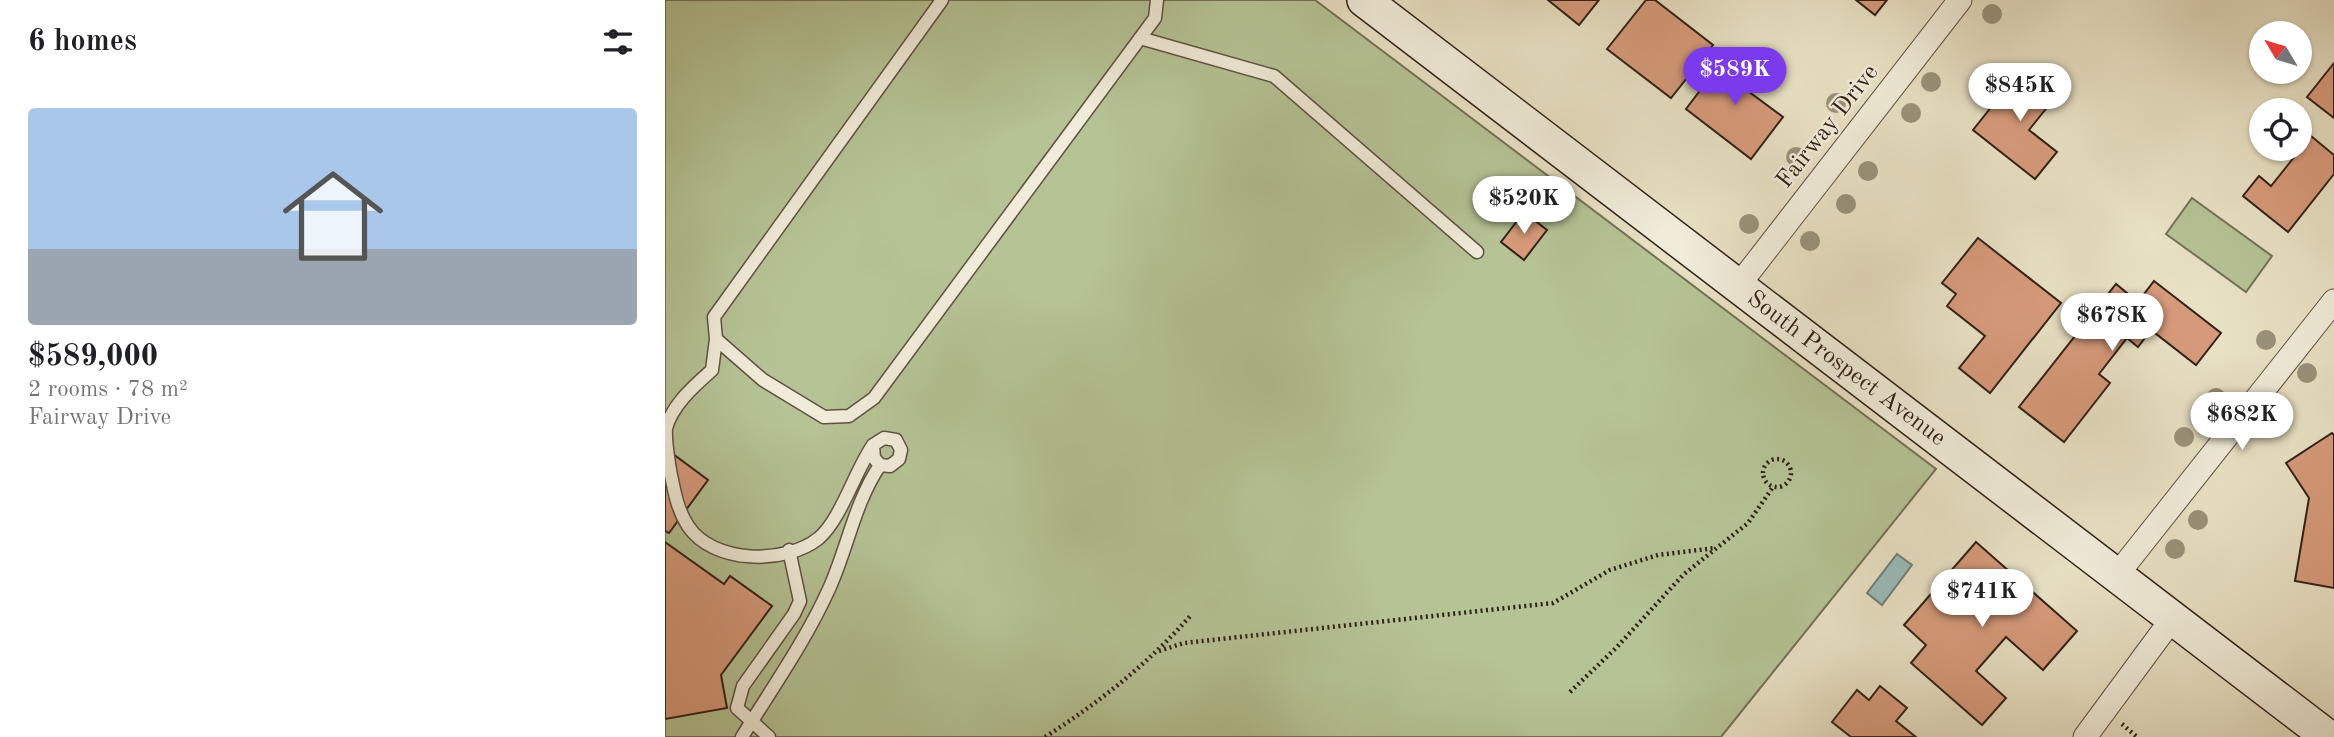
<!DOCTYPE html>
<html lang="en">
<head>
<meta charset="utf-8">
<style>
  body { margin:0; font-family:"Old Standard TT",serif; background:#f2f2f2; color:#202124; height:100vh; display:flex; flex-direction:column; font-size:26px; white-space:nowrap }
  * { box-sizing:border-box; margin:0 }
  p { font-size:23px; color:#757577 }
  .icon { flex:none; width:38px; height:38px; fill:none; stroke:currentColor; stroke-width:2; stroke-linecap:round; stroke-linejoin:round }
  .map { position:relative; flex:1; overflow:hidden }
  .details { display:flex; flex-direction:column; background:#fff; width:665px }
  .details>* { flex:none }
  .needle { width:46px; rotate:308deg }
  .fabs { position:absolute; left:1584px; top:21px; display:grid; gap:14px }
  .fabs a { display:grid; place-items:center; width:63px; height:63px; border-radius:50%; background:#fff; box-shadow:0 2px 5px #0004; font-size:35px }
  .price { position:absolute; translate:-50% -60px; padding:0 16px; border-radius:24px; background:#fff; color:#222; font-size:23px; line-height:46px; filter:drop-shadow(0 2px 4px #0008) }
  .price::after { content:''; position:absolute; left:50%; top:42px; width:21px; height:16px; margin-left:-10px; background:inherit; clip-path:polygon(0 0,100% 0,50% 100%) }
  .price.on { background:#7c3aed; color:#fff }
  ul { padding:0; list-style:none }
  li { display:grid; align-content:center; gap:14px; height:371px; padding:0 28px }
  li+li { border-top:2px solid #e0e0e0 }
  li span { display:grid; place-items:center; height:217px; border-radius:7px; color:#555 }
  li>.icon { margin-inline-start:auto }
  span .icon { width:126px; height:126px; fill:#fffc; stroke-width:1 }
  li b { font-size:30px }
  h2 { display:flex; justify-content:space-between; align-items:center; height:84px; padding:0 28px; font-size:30px }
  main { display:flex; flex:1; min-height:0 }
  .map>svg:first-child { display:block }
</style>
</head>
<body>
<main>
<section class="details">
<h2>6 homes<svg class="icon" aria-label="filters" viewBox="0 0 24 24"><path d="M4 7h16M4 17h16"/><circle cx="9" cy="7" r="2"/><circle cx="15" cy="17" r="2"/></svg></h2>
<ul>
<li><span style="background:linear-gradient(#a9c7e8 65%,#9aa5b1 0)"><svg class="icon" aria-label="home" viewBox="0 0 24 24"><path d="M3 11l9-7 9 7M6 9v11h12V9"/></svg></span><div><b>$589,000</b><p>2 rooms · 78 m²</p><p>Fairway Drive</p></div></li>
</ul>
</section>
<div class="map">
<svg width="1669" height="737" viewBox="0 0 1669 737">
  <rect width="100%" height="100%" fill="#e8e1c4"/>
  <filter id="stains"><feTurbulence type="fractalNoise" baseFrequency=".00286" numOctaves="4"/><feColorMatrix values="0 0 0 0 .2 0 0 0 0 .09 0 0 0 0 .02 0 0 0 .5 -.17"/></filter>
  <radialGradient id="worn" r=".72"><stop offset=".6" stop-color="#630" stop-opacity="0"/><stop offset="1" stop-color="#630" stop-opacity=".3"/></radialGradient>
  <path fill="#b5c395" stroke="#737256" stroke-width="2" d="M 0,0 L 650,0 L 1271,469 L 1056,737 L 0,737 Z
    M 1527,198 L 1607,256 L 1581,292 L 1501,234 Z"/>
  <path fill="#99bcbb" stroke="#6f7e7a" stroke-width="2" d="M 1232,554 L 1247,565 L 1217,605 L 1202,593 Z"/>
  <path fill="#d69a7a" stroke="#312218" stroke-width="2" d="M 883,0 L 934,0 L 914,25 Z
    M 981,0 L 990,0 L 1048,45 L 1006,98 L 942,49 Z
    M 1191,0 L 1222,0 L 1210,15 Z
    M 1065,51 L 1095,75 L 1083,91 L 1118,117 L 1086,159 L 1021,109 Z
    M 1669,63 L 1669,118 L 1642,97 Z
    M 1358,67 L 1392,95 L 1364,130 L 1392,152 L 1370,179 L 1308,130 Z
    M 1646,136 L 1669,155 L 1669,174 L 1623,232 L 1578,196 L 1594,176 L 1606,186 Z
    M 859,212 L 882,230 L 859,260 L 836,242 Z
    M 1313,238 L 1396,303 L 1325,393 L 1294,368 L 1320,336 L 1282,306 L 1291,294 L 1277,283 Z
    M 1489,281 L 1556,333 L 1531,365 L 1486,330 L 1473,347 L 1462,338 L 1434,374 L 1445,383 L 1399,442 L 1354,407 L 1451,284 L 1473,302 Z
    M 1667,433 L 1669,435 L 1669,588 L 1630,581 L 1644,498 L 1621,463 Z
    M 0,448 L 43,480 L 4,533 L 0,531 Z
    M 0,542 L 59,584 L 65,576 L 107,606 L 56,675 L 62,708 L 0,719 Z
    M 1311,542 L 1412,631 L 1378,670 L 1341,637 L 1311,671 L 1341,698 L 1317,725 L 1246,663 L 1261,645 L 1239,625 Z
    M 1215,686 L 1242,708 L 1231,721 L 1251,737 L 1186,737 L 1167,722 L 1192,690 L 1204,700 Z"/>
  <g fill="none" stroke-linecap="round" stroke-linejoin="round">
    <defs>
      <path id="lane" d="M 277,0 L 49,317 L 51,339 L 98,380 L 159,417 L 184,416 L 209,398 L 490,18 L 492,0
        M 475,38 L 609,76 L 812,252
        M 51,339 L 47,370 C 29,386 8,404 1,428 C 0,441 3,457 5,470 C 9,490 12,509 23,526 C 48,564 121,565 154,538 C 176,519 190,471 208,445 L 219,438 L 231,440 L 236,450 L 234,459 L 225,466 L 215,465 L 209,458 L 208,445
        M 77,737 C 107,688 140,642 164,589 C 183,547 189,504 215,465
        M 104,737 L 72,708 L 78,686 L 129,614 L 135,601 L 124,550"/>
      <path id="street" d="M 1073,286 L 1295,0
        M 1451,576 L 1669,301
        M 1420,737 L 1507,619"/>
      <path id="secondary" d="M 699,0 L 1663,737"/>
    </defs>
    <use href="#lane" stroke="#5f5243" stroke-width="15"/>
    <use href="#street" stroke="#5f5243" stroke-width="25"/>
    <use href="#secondary" stroke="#312218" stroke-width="36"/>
    <path stroke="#312218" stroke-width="4.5" stroke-dasharray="2 3.5" stroke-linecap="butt" d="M1098 473a14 14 0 1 1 28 0a14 14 0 1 1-28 0Z
      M 494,651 L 519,643 L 888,603 L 945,570 L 993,555 L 1050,548
      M 905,692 L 951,648 L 1018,575 L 1083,523 L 1108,487
      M 1457,724 L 1472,737
      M 380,737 C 435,702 484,663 527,614"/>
    <use href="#lane" stroke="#f0ecd9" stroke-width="12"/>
    <use href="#street" stroke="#f0ecd9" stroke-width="23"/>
    <use href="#secondary" stroke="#f0ecd9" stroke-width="33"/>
  </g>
  <g fill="#99927a">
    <circle cx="1327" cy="14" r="10"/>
    <circle cx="1266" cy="82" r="10"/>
    <circle cx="1171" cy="103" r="10"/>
    <circle cx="1246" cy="113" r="10"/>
    <circle cx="1131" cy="157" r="10"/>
    <circle cx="1203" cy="171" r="10"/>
    <circle cx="1181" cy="204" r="10"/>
    <circle cx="1084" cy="224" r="10"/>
    <circle cx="1145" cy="241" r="10"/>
    <circle cx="1601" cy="340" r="10"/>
    <circle cx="1642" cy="373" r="10"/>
    <circle cx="1551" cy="398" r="10"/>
    <circle cx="1519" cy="437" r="10"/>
    <circle cx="1533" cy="520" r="10"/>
    <circle cx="1510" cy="549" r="10"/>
  </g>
  <g text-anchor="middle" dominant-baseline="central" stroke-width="5" stroke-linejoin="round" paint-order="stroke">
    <g font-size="24" fill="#312218" stroke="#f0ecd9">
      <text transform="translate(1163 127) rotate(-52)">Fairway Drive</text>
      <text transform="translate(1181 369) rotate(37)">South Prospect Avenue</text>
    </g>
  </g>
  <rect width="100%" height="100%" filter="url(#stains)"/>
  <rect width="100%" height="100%" fill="url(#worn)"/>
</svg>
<div class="fabs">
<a><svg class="needle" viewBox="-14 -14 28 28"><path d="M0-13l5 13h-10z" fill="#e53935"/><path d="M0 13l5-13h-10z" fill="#757577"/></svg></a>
<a><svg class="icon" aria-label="locate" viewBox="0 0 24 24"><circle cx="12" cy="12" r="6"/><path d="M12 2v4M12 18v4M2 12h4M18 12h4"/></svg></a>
</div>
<b class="price on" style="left:1070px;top:107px">$589K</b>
<b class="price" style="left:1355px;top:123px">$845K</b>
<b class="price" style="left:859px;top:236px">$520K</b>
<b class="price" style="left:1447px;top:353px">$678K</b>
<b class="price" style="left:1577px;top:452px">$682K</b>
<b class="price" style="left:1317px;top:629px">$741K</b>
</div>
</main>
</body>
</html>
